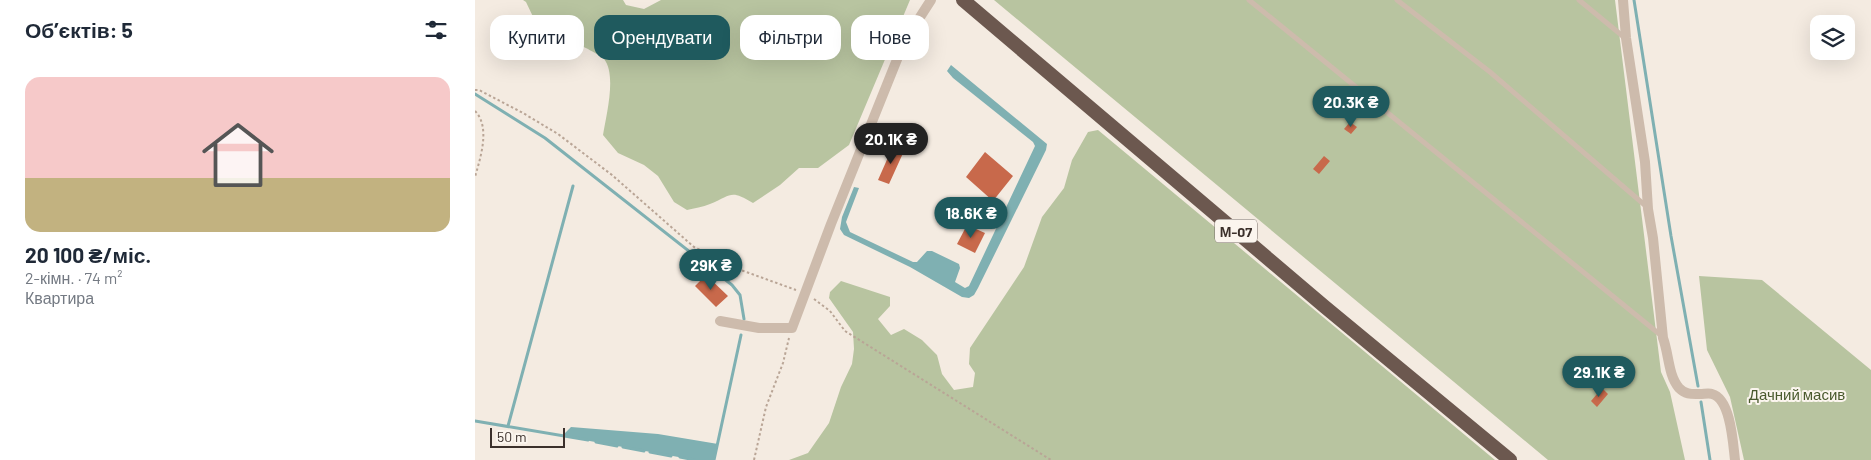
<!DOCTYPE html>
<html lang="uk">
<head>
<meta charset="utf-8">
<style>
  body { margin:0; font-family:Barlow,sans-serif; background:#f2f2f3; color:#1f2937; height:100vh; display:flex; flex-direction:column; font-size:19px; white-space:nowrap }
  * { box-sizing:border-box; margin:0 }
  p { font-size:16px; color:#747a83 }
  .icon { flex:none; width:28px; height:28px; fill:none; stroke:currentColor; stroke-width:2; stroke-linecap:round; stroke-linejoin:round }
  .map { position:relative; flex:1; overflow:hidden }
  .drawer { display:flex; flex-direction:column; background:#fff; width:475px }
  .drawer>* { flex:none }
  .guide { position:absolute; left:15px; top:15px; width:475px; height:45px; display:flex; gap:10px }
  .controls { position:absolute; left:1335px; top:15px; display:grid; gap:10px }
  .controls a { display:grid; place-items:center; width:45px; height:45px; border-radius:10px; background:#fff; box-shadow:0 5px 20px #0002; font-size:25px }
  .scale { position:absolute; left:15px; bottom:12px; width:75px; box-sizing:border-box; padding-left:5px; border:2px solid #3b302b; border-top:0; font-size:14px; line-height:18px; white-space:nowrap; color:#3b302b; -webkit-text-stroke:4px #fbf5ee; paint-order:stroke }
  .price { position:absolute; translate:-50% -42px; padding:0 11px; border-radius:18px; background:#1f5a5e; color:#fff; font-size:16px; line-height:32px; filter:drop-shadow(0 1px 2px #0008) }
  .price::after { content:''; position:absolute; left:50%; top:30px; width:15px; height:11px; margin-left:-8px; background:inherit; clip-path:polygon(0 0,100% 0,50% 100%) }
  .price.active { background:#222; color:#fff }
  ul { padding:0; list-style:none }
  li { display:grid; align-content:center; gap:10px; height:265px; padding:0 25px }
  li+li { border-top:1px solid #e0e1e3 }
  li span { display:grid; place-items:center; height:155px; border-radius:15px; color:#555 }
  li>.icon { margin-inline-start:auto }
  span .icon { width:90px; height:90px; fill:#fffc; stroke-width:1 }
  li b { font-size:21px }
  h2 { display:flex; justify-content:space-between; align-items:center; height:60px; padding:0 25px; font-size:21px }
  .chip { padding:0 18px; border-radius:15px; background:#fff; box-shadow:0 5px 20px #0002; font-size:18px; line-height:45px }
  .chip.active { background:#1f5a5e; color:#fff }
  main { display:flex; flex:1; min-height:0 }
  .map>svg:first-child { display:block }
</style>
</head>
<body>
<main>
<section class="drawer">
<h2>Об’єктів: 5<svg class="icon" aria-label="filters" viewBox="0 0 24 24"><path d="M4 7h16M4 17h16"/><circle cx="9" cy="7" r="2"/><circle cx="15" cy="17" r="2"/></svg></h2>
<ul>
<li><span style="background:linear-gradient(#f6c9c9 65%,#c2b280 0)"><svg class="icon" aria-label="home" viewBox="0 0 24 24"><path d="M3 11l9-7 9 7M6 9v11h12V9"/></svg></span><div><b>20 100 ₴/міс.</b><p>2-кімн. · 74 m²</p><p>Квартира</p></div></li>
</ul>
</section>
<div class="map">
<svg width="1396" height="460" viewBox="0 0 1396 460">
  <rect width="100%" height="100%" fill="#f4ebe1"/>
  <path fill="#b8c4a0" d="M 48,0 L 148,0 L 151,5 L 169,9 L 186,0 L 435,0 L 374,145 L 343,168 L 324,168 L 305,185 L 278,203 C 255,189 257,195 235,204 C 228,207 219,208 212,210 L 199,202 L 183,176 L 169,165 L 143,153 L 128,135 C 131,116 142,75 129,59 C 125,55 118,52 113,49 C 95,40 82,44 65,51 L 59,46 L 66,37 L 66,27 L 61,23 L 51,2 Z
    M 519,0 L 1140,0 L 1186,372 L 1195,392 L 1210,460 L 1073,460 Z
    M 623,130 L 1020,460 L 314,460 L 333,453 L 354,423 L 366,387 L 377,364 L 379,349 L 378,332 L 354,298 L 355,292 L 366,281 L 415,297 L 415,306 L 403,319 L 416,335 L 429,329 L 447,340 L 462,355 L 467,374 L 479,390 L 498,387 L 500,373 L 494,364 L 495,348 L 549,267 L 567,217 L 589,188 L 597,160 L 613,132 Z
    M 1224,276 L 1287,280 L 1396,370 L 1396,460 L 1269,460 L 1255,397 L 1232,350 Z"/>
  <path fill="#7fb0b2" d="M 476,65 L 572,144 L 571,150 L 503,288 L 499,295 L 494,298 L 487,297 L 435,267 L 369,235 L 365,229 L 367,217 L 379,187 L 384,188 L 371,222 L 375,232 L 438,262 L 442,262 L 452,251 L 457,251 L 484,264 L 485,268 L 480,282 L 490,288 L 494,286 L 560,146 L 558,142 L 478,78 L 472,71 Z
    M 96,427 L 183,434 L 243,444 L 239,460 L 220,460 L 87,436 Z"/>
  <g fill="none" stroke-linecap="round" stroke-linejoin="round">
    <path stroke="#7fb0b2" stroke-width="3" d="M 1159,0 L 1196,236 L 1223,386
      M 0,94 L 70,138 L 257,285 L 265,295 L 269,319
      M 1226,402 L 1235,460
      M 0,421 L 113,440
      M 33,426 L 98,186
      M 121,442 L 142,446
      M 148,447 L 169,451
      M 175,452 L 196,456
      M 205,457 L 220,460
      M 239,460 L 266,335"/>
  </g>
  <path fill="#c8694b" d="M 875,122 L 882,127 L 876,134 L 869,129 Z
    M 418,146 L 429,151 L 414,184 L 403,180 Z
    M 510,152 L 538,176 L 518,201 L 491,177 Z
    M 849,156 L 855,161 L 844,174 L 838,169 Z
    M 492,225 L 510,233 L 500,253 L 482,244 Z
    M 231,275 L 253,296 L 241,307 L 220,286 Z
    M 1127,388 L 1133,394 L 1122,407 L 1116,401 Z"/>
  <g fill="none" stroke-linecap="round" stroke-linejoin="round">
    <path stroke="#b9a596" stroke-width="2" stroke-dasharray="2.5 2.5" stroke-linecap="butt" d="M 0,90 L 4,90 L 48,113 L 83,134 L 137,175 L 219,247 L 263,269 L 321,290
      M 0,111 C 16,127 5,159 0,177
      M 339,299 L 355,311 L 370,331 L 576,460
      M 279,460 L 291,407 L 308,363 L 314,338"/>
    <path stroke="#cdbbac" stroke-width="5" d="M 774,0 L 1188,337
      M 922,0 L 1015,72 L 1172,207
      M 1104,0 L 1150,38"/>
    <path stroke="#cdbbac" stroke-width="10" d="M 1148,0 L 1151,38 L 1170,162 L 1173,209 L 1178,238 L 1188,338 C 1194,354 1193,375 1204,388 C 1211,395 1217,394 1225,394 C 1229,394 1234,393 1237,394 C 1256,399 1258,444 1260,460
      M 245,321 L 284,328 L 317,328 L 356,224 L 429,42 L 456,0"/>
    <path stroke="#6c584f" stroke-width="14" d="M 488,0 L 850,307 L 1035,460"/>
  </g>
  <g text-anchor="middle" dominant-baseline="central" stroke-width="4" stroke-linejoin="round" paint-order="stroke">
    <rect fill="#fbf5ee" stroke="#756b66" stroke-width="1" x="740" y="219.5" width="42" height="23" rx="4"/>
    <g font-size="14" font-weight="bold" fill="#3b302b">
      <text x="761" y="231">М-07</text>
    </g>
    <g font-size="15" fill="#4a5a2e" stroke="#fbf5ee">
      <text x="1322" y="394">Дачний масив</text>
    </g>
  </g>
</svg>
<div class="controls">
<a><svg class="icon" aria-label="layers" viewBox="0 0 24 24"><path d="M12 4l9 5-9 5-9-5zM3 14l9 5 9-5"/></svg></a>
</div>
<div class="scale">50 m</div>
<b class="price" style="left:876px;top:128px">20.3K ₴</b>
<b class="price active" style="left:416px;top:165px">20.1K ₴</b>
<b class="price" style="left:496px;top:239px">18.6K ₴</b>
<b class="price" style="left:236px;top:291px">29K ₴</b>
<b class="price" style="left:1124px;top:398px">29.1K ₴</b>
<div class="guide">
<a class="chip">Купити</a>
<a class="chip active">Орендувати</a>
<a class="chip">Фільтри</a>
<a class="chip">Нове</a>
</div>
</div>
</main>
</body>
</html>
